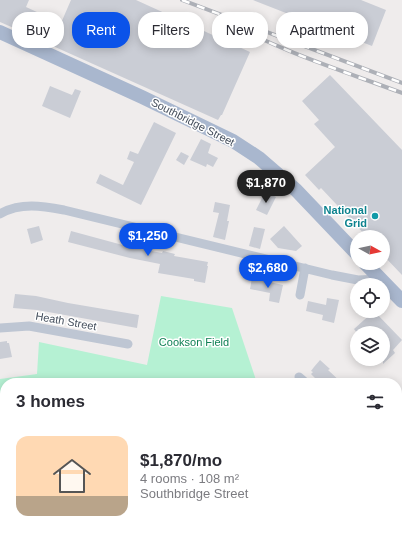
<!DOCTYPE html>
<html lang="en">
<head>
<meta charset="utf-8">
<style>
  body { margin:0; font-family:Arial,sans-serif; background:#f7f7f7; color:#2b2b33; height:100vh; display:flex; flex-direction:column; font-size:15px; white-space:nowrap }
  * { box-sizing:border-box; margin:0 }
  p { font-size:13px; color:#7c7c81 }
  .icon { flex:none; width:22px; height:22px; fill:none; stroke:currentColor; stroke-width:2; stroke-linecap:round; stroke-linejoin:round }
  .map { position:relative; flex:1; overflow:hidden }
  .sheet { position:absolute; left:0px; top:378px; width:402px; height:156px; display:flex; flex-direction:column; background:#fff; border-radius:16px 16px 0 0; box-shadow:0 2px 10px #0003 }
  .sheet>* { flex:none }
  .guide { position:absolute; left:12px; top:12px; width:378px; height:36px; display:flex; gap:8px }
  .needle { width:26px; rotate:98deg }
  .controls { position:absolute; left:350px; top:230px; display:grid; gap:8px }
  .controls a { display:grid; place-items:center; width:40px; height:40px; border-radius:50%; background:#fff; box-shadow:0 2px 10px #0003; font-size:20px }
  .price { position:absolute; translate:-50% -34px; padding:0 9px; border-radius:14px; background:#0b53e9; color:#fff; font-size:13px; line-height:26px; filter:drop-shadow(0 1px 2px #0008) }
  .price::after { content:''; position:absolute; left:50%; top:24px; width:12px; height:9px; margin-left:-6px; background:inherit; clip-path:polygon(0 0,100% 0,50% 100%) }
  .price.selected { background:#222; color:#fff }
  ul { padding:0; list-style:none }
  li { display:flex; align-items:center; gap:12px; height:100px; padding:0 16px }
  li span { display:grid; place-items:center; flex:none; width:112px; height:80px; border-radius:12px; color:#555 }
  li>.icon { margin-inline-start:auto }
  span .icon { width:48px; height:48px; fill:#fffc; stroke-width:1 }
  li b { font-size:17px }
  h2 { display:flex; justify-content:space-between; align-items:center; height:48px; padding:0 16px; font-size:17px }
  .tag { padding:0 14px; border-radius:16px; background:#fff; box-shadow:0 2px 10px #0003; font-size:14px; line-height:36px }
  .tag.selected { background:#0b53e9; color:#fff }
  .map>svg:first-child { display:block }
</style>
</head>
<body>
<div class="map">
<svg width="402" height="534" viewBox="0 0 402 534">
  <rect width="100%" height="100%" fill="#efecec"/>
  <path fill="#b5f1d3" d="M 161,296 L 232,308 L 257,383 L 5,383 L 5,529 L 349,529 L 353,534 L 0,534 L 0,379 L 37,374 L 39,342 L 147,365 Z"/>
  <path fill="#cacdd5" d="M 0,0 L 29,0 L 26,7 L 61,23 L 71,0 L 136,0 L 250,52 L 222,115 L 221,115 L 218,120 L 44,42 L 45,39 L 17,27 L 16,29 L 0,22 Z
    M 253,0 L 361,0 L 386,10 L 372,46 L 300,18 L 298,25 L 289,21 L 291,15 Z
    M 330,75 L 402,150 L 402,275 L 383,255 L 383,237 L 367,237 L 321,188 L 319,190 L 305,175 L 335,147 L 314,124 L 319,120 L 302,101 Z
    M 50,86 L 72,95 L 75,89 L 81,91 L 70,118 L 42,106 Z
    M 154,122 L 176,133 L 141,205 L 96,183 L 100,174 L 123,185 L 134,162 L 127,159 L 130,151 L 138,154 Z
    M 201,139 L 211,144 L 208,153 L 218,158 L 213,167 L 207,164 L 206,167 L 190,160 Z
    M 181,152 L 189,156 L 184,165 L 176,160 Z
    M 251,174 L 258,177 L 254,185 L 247,182 Z
    M 265,192 L 276,197 L 267,215 L 256,210 Z
    M 215,202 L 230,205 L 227,221 L 229,221 L 225,240 L 213,237 L 219,213 L 213,212 Z
    M 39,226 L 43,240 L 31,244 L 27,229 Z
    M 284,226 L 302,246 L 296,251 L 278,248 L 270,239 Z
    M 254,227 L 265,229 L 260,249 L 249,246 Z
    M 71,231 L 130,247 L 162,253 L 163,251 L 175,254 L 174,256 L 208,262 L 207,266 L 208,266 L 205,283 L 194,281 L 194,279 L 158,273 L 160,264 L 130,258 L 68,242 Z
    M 252,278 L 283,285 L 279,303 L 269,301 L 270,293 L 250,289 Z
    M 15,294 L 36,296 L 68,303 L 139,315 L 137,328 L 37,310 L 13,308 Z
    M 327,298 L 339,300 L 334,323 L 322,320 L 323,315 L 306,311 L 308,301 L 326,305 Z
    M 374,311 L 402,340 L 393,350 L 395,353 L 383,364 L 383,333 L 357,333 L 354,329 Z
    M 7,341 L 7,343 L 9,343 L 12,357 L 0,359 L 0,342 Z
    M 320,360 L 330,369 L 328,370 L 342,383 L 320,383 L 311,374 L 313,372 L 311,371 L 314,367 Z"/>
  <g fill="none" stroke-linecap="round" stroke-linejoin="round">
    <path stroke="#bec6d3" stroke-width="9" d="M 0,214 C 20,202 43,206 64,210 L 332,275 L 358,280 L 381,279
      M 300,295 L 305,268
      M 0,328 L 29,326 L 128,344
      M 299,377 L 306,383
      M 397,461 L 402,466
      M 397,516 L 402,510
      M 381,534 L 385,529"/>
    <path stroke="#a9b7ce" stroke-width="14" d="M 0,32 L 142,97 L 233,141 L 259,158 L 296,190 L 357,254
      M 365,263 L 402,301"/>
    <defs>
      <path id="rail" d="M 182,0 L 402,83
        M 226,21 C 282,52 343,71 402,93"/>
    </defs>
    <use href="#rail" stroke="#adb0b7" stroke-width="4"/>
    <use href="#rail" stroke="#fff" stroke-width="2.5" stroke-dasharray="8" stroke-linecap="butt"/>
  </g>
  <circle fill="#0f9aa8" stroke="#fff" stroke-width="1.5" cx="375" cy="216" r="4"/>
  <g text-anchor="middle" dominant-baseline="central" stroke-width="3" stroke-linejoin="round" paint-order="stroke">
    <g font-size="11" fill="#434d5b" stroke="#fff">
      <text transform="translate(193 122) rotate(27)">Southbridge Street</text>
      <text transform="translate(66 321) rotate(10)">Heath Street</text>
    </g>
    <g font-size="11" font-weight="bold" fill="#0d838f" stroke="#fff" text-anchor="end">
      <text x="367" y="210">National<tspan x="367" dy="13">Grid</tspan></text>
    </g>
    <g font-size="11" fill="#108055" stroke="#fff">
      <text x="194" y="342">Cookson Field</text>
    </g>
  </g>
</svg>
<div class="controls">
<a><svg class="needle" viewBox="-14 -14 28 28"><path d="M0-13l5 13h-10z" fill="#e53935"/><path d="M0 13l5-13h-10z" fill="#7c7c81"/></svg></a>
<a><svg class="icon" aria-label="locate" viewBox="0 0 24 24"><circle cx="12" cy="12" r="6"/><path d="M12 2v4M12 18v4M2 12h4M18 12h4"/></svg></a>
<a><svg class="icon" aria-label="layers" viewBox="0 0 24 24"><path d="M12 4l9 5-9 5-9-5zM3 14l9 5 9-5"/></svg></a>
</div>
<b class="price selected" style="left:266px;top:204px">$1,870</b>
<b class="price" style="left:148px;top:257px">$1,250</b>
<b class="price" style="left:268px;top:289px">$2,680</b>
<div class="guide">
<a class="tag">Buy</a>
<a class="tag selected">Rent</a>
<a class="tag">Filters</a>
<a class="tag">New</a>
<a class="tag">Apartment</a>
</div>
<section class="sheet">
<h2>3 homes<svg class="icon" aria-label="filters" viewBox="0 0 24 24"><path d="M4 7h16M4 17h16"/><circle cx="9" cy="7" r="2"/><circle cx="15" cy="17" r="2"/></svg></h2>
<ul>
<li><span style="background:linear-gradient(#ffd9b3 75%,#b9a48a 0)"><svg class="icon" aria-label="home" viewBox="0 0 24 24"><path d="M3 11l9-7 9 7M6 9v11h12V9"/></svg></span><div><b>$1,870/mo</b><p>4 rooms · 108 m²</p><p>Southbridge Street</p></div></li>
</ul>
</section>
</div>
</body>
</html>
